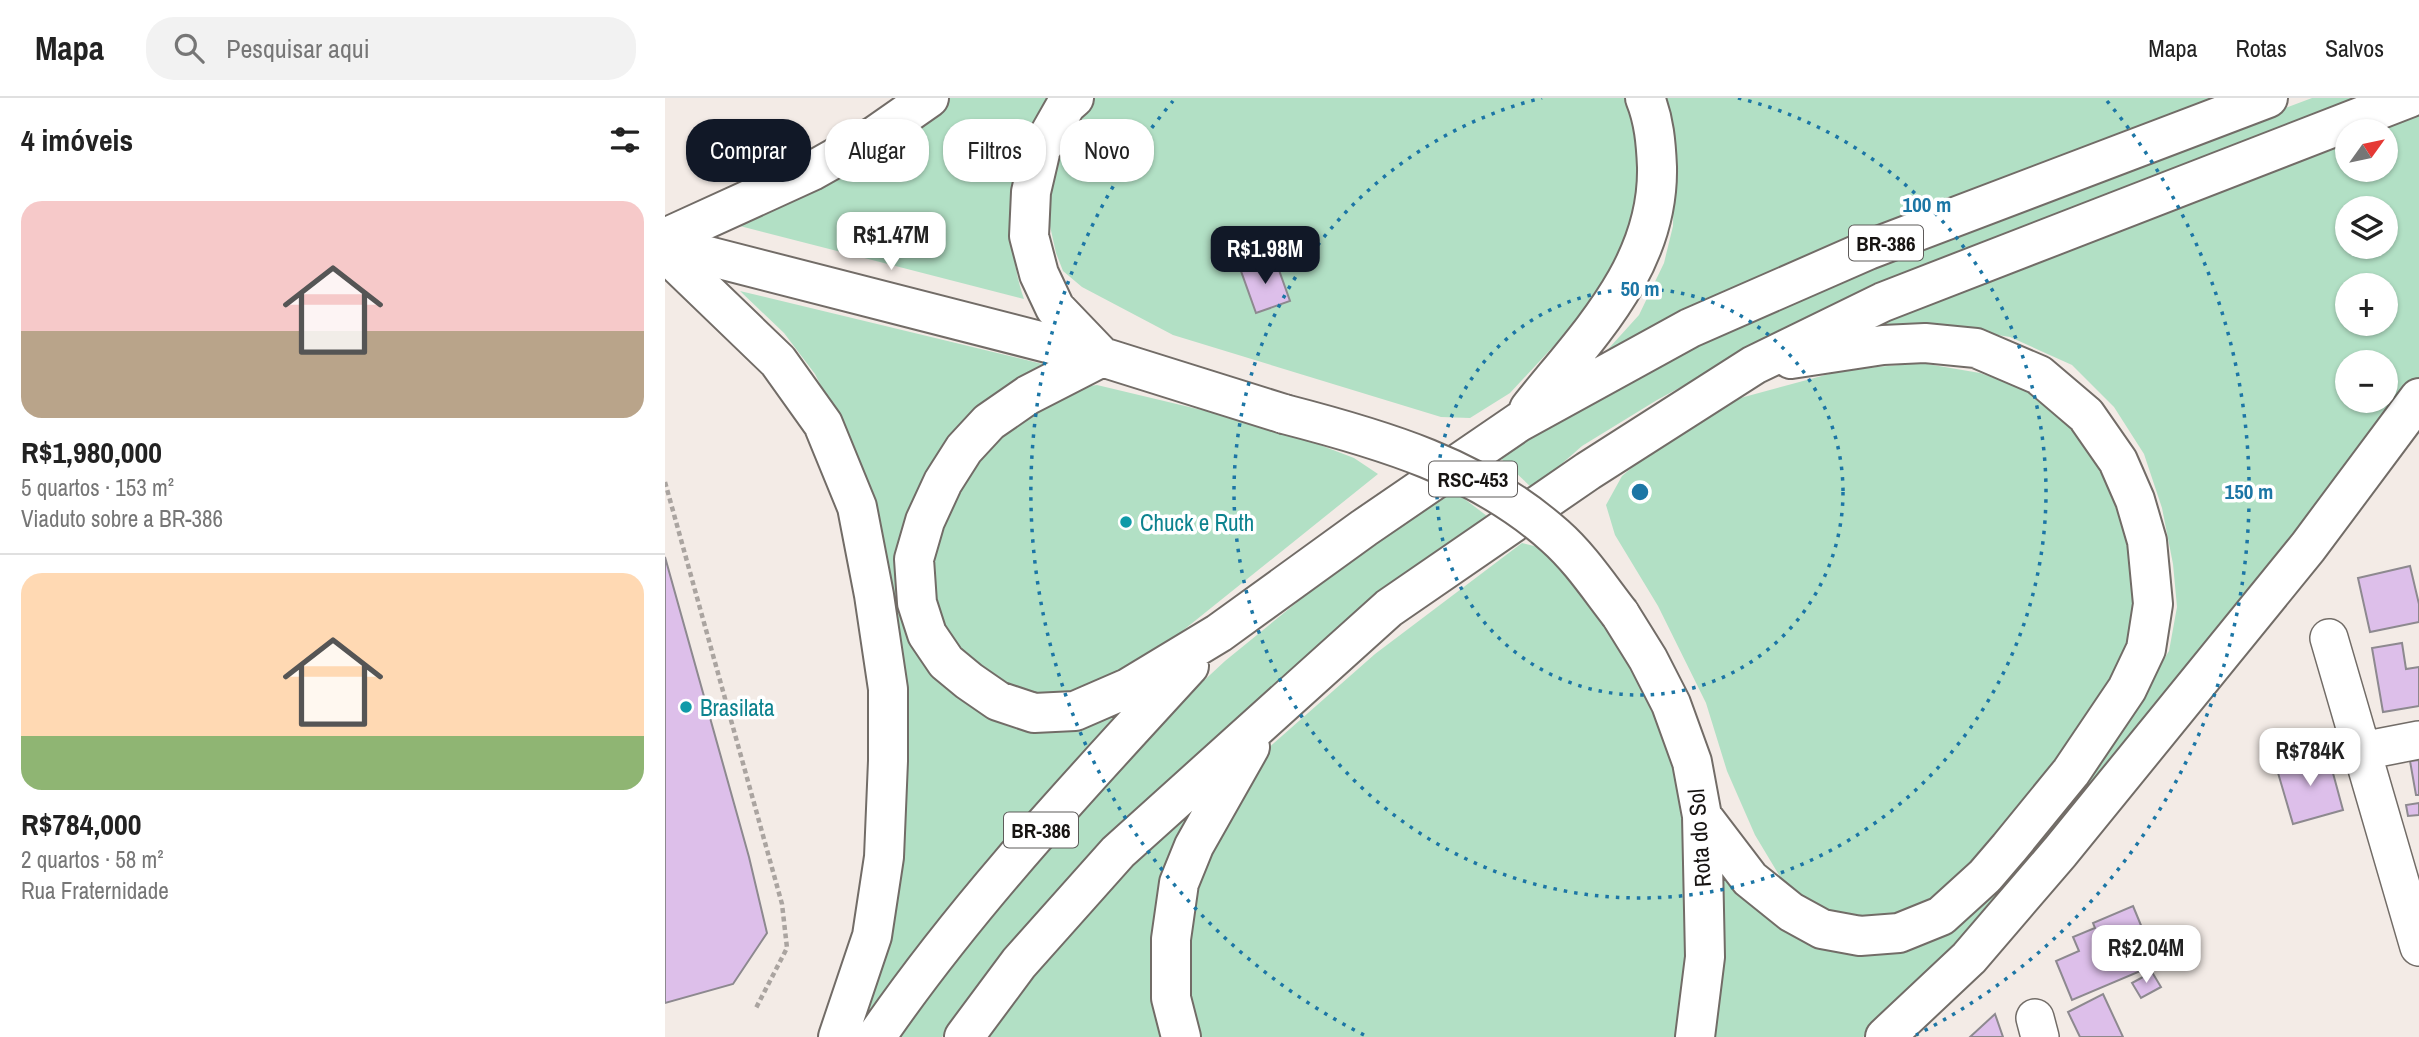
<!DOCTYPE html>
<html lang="pt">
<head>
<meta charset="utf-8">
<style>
  body { margin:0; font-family:"Archivo Narrow",sans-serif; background:#f2f2f2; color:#222; height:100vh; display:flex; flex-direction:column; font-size:26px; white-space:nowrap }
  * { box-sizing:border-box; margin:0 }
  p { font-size:23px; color:#767676 }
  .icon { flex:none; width:38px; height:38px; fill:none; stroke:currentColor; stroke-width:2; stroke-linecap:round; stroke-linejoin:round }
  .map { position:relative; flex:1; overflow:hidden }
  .side { display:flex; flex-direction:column; background:#fff; width:665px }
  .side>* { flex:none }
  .banner { position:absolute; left:21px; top:21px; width:665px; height:63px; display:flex; gap:14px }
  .needle { width:46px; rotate:57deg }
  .buttons { position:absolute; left:1670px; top:21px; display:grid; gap:14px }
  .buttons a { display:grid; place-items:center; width:63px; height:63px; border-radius:50%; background:#fff; box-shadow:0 2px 5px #0004; font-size:35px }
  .price { position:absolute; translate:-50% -60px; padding:0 16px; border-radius:14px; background:#fff; color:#222; font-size:23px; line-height:46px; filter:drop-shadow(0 2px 4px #0008) }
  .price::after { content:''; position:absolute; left:50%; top:42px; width:21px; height:16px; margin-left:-10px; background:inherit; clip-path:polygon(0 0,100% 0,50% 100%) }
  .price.current { background:#111827; color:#fff }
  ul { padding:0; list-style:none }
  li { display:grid; align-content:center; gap:14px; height:371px; padding:0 21px }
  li+li { border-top:2px solid #e0e0e0 }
  li span { display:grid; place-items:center; height:217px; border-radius:21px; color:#555 }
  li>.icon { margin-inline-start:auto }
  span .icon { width:126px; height:126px; fill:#fffc; stroke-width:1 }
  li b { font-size:30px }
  h2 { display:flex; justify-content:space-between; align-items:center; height:84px; padding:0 21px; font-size:30px }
  .chip { padding:0 24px; border-radius:28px; background:#fff; box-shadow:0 2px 5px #0004; font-size:24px; line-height:63px }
  .chip.current { background:#111827; color:#fff }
  header { display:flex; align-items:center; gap:42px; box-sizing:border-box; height:98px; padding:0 35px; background:#fff; border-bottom:2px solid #e0e0e0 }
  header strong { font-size:33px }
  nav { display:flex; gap:38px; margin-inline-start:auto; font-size:24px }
  .search { width:490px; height:63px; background:#f2f2f2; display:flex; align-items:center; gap:18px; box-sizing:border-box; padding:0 24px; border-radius:28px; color:#767676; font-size:26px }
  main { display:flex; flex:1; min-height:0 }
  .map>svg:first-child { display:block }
</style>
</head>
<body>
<header>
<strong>Mapa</strong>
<div class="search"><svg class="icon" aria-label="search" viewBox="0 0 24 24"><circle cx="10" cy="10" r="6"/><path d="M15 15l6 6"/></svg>Pesquisar aqui</div>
<nav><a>Mapa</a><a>Rotas</a><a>Salvos</a></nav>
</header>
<main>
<section class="side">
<h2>4 imóveis<svg class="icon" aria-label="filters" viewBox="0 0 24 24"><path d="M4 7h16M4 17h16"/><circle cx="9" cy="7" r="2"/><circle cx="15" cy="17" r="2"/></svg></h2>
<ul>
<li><span style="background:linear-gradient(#f6c9c9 60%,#b9a48a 0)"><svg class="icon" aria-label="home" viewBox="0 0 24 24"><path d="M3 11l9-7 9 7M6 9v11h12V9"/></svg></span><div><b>R$1,980,000</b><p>5 quartos · 153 m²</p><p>Viaduto sobre a BR-386</p></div></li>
<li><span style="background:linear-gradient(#ffd9b3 75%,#8fb573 0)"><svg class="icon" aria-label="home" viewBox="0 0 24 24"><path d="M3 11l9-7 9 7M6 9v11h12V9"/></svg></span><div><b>R$784,000</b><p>2 quartos · 58 m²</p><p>Rua Fraternidade</p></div></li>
</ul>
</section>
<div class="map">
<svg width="1754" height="939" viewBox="0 0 1754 939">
  <rect width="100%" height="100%" fill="#f3ebe6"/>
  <path fill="#b2e0c5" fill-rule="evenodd" d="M 283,0 L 385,0 C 368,20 350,93 348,120 C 346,148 350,175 359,201 L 71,127 L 259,18 Z
    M 426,0 L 959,0 L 965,11 L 975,49 L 975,111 L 936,197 L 845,295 L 805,320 L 776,319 L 508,237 L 417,189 L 398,173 L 391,155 L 379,101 L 387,62 Z
    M 992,0 L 1570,0 L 926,270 L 974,217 L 999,165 L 1008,128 L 1009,82 Z
    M 1647,0 L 1706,0 L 1139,222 L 992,302 L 917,348 L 868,391 L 830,355 L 1026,248 L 1177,182 L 1456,71 Z
    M 1754,9 L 1754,283 L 1320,834 L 1198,939 L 1046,939 L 1056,769 L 1155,838 L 1315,808 L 1363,761 L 1430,672 L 1504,553 L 1512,509 L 1508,466 L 1497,410 L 1479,356 L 1449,309 L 1407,267 L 1345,239 L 1289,230 L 1240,230 L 1201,226 L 1682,37 L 1682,72 L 1720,72 L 1720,33 L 1692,33 ZM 1682,110 L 1720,110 L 1720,149 L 1682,149 ZM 1682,187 L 1720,187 L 1720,226 L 1682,226 ZM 1682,264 L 1720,264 L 1720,303 L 1682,303 Z
    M 75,193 L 390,269 L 244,421 L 297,601 L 475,604 L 197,939 L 181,939 L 237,742 L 182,340 L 150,276 L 119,235 Z
    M 1256,265 L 1315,275 L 1368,294 L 1408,325 L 1437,368 L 1457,408 L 1466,452 L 1471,500 L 1469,545 L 1451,589 L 1273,808 L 1204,825 L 1139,806 L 1114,777 L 1090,737 L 1062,673 L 1041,605 L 993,508 L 950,437 L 941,407 L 957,378 L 999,342 L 1068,302 L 1179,272 Z
    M 432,287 L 608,329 L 689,360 L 713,376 L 470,571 L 418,596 L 385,600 L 350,595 L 295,555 L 276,526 L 268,500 L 263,462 L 310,359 L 396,292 Z
    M 785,390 L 822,418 L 719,493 L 568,623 L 525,666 L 303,907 L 277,939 L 231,939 L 315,827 L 489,629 L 560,563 L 690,457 Z
    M 857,445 L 877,450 L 902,476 L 966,567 L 993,627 L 1016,693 L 1030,746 L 1023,939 L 533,939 L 521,882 L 519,833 L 541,747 L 601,652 L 710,556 Z
    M 543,699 L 506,939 L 316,939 L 370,869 L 460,771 Z"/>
  <path fill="#ddbfea" stroke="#8d898f" stroke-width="2" d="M 610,161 L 625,203 L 591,215 L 576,173 Z
    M 0,459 L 84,759 L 102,835 L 68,886 L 0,905 Z
    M 1745,468 L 1754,506 L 1754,524 L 1705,534 L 1693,480 Z
    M 1737,545 L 1741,571 L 1754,569 L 1754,608 L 1718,614 L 1707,550 Z
    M 1662,653 L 1678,712 L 1628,726 L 1611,668 Z
    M 1754,662 L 1754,697 L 1751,697 L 1745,663 Z
    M 1754,705 L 1754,717 L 1743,718 L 1741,707 Z
    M 1468,808 L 1492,866 L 1407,902 L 1391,863 L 1414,853 L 1408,839 L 1430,830 L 1428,825 Z
    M 1487,874 L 1496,889 L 1476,900 L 1467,885 Z
    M 1438,896 L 1458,939 L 1415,939 L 1403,914 Z
    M 1330,916 L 1338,939 L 1305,939 Z"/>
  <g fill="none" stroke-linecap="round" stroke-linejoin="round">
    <defs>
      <path id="minor" d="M 1664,540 L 1754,849
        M 1697,653 L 1754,642
        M 1370,920 L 1375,939"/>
      <path id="major" d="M 0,147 L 437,259"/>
      <path id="highway" d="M 409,0 L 401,7 L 376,51 L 366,94 L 364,138 L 374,176 L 390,210 L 437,259 L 619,316
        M 0,140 L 147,73 L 211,37 L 264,0
        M 0,154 L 113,263 L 158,326 L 192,409 L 209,497 L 223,591 L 223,663 L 219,759 L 207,838 L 173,939
        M 437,259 L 363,297 L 324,324 L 299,351 L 278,384 L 260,423 L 249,461 L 252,505 L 262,536 L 281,564 L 304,583 L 333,603 L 369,615 L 410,613 L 463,590 L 554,535 L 699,430 L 854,324 L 1025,230 L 1203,152 L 1603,0
        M 864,311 C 922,238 994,169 992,69 C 991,45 989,22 980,0
        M 955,516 L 983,561 L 1006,606 L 1027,664 L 1037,718 L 1040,859 L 1030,939
        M 1037,718 L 1085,781 L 1126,814 L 1157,831 L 1195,838 L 1234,835 L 1276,818 L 1320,778 L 1344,750 L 1406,674 L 1462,591 L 1481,551 L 1488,506 L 1482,443 L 1470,402 L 1453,363 L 1421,317 L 1374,277 L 1311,250 L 1260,245 L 1218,247 L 1126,261
        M 211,939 C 303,805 415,687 524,568
        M 299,939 L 354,865 L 453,754 L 724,510 L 923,373 L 1089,267 L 1218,204 L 1744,0
        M 516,939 L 506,900 L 506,841 L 514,785 L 529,748 L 585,649
        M 1220,939 L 1304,860 L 1395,754 L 1643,449 L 1754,300"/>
    </defs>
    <use href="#minor" stroke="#726c67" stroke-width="40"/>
    <use href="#major" stroke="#726c67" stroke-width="42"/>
    <use href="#highway" stroke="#726c67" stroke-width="42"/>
    <path stroke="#aaa4a0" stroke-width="4.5" stroke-dasharray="5 3.5" stroke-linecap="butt" d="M 0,384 L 117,806 L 122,850 L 91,910"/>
    <use href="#minor" stroke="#fff" stroke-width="37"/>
    <use href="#major" stroke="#fff" stroke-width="38"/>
    <use href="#highway" stroke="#fff" stroke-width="38"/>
    <defs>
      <path id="highway-bridge" d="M 619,316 C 716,341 813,369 890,438 C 915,460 934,489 955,516"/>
    </defs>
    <use href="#highway-bridge" stroke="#726c67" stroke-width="42" stroke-linecap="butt"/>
    <use href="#highway-bridge" stroke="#fff" stroke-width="38"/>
  </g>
  <g fill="none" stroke="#1c76a5" stroke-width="3.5" stroke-dasharray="3.5 7">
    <circle cx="975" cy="394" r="203"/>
    <path d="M1073 0A406 406 0 1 1 877 0"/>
    <path d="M699 937A609 609 0 0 1 508 3M1442 3A609 609 0 0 1 1251 937"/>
  </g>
  <g fill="#0f9aa8" stroke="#fff" stroke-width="2.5">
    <circle cx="461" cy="424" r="7"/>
    <circle cx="21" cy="609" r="7"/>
  </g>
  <g text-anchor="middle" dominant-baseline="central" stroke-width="7" stroke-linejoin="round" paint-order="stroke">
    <g fill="#fff" stroke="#5d5a59" stroke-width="2">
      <rect x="1184" y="127.5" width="74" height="35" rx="5"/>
      <rect x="764" y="363.5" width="88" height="35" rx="5"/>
      <rect x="339" y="714.5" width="74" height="35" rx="5"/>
    </g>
    <g font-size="21" font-weight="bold" fill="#171412">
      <text x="1221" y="145">BR-386</text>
      <text x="808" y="381">RSC-453</text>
      <text x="376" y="732">BR-386</text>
    </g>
    <g font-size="23" fill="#0d838f" stroke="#fff" text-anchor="start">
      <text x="475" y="424">Chuck e Ruth</text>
      <text x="35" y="609">Brasilata</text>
    </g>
    <g font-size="23" fill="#171412" stroke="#fff">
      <text transform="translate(1034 740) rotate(-94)">Rota do Sol</text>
    </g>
  </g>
  <circle cx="975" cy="394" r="10" fill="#1c76a5" stroke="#fff" stroke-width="3.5"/>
  <g font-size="21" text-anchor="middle" font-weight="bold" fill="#1c76a5" stroke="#fff" stroke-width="7" stroke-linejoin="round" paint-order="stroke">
    <text x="1262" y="114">100 m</text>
    <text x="975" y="198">50 m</text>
    <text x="1584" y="401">150 m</text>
  </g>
</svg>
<div class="buttons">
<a><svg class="needle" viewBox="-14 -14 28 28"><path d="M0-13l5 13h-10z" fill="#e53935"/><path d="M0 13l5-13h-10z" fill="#767676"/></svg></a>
<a><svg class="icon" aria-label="layers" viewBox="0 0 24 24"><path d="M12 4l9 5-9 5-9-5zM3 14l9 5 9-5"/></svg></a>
<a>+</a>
<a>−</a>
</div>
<b class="price" style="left:226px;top:174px">R$1.47M</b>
<b class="price current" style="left:600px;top:188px">R$1.98M</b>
<b class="price" style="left:1645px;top:690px">R$784K</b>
<b class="price" style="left:1481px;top:887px">R$2.04M</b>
<div class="banner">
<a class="chip current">Comprar</a>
<a class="chip">Alugar</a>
<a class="chip">Filtros</a>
<a class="chip">Novo</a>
</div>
</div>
</main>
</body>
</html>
